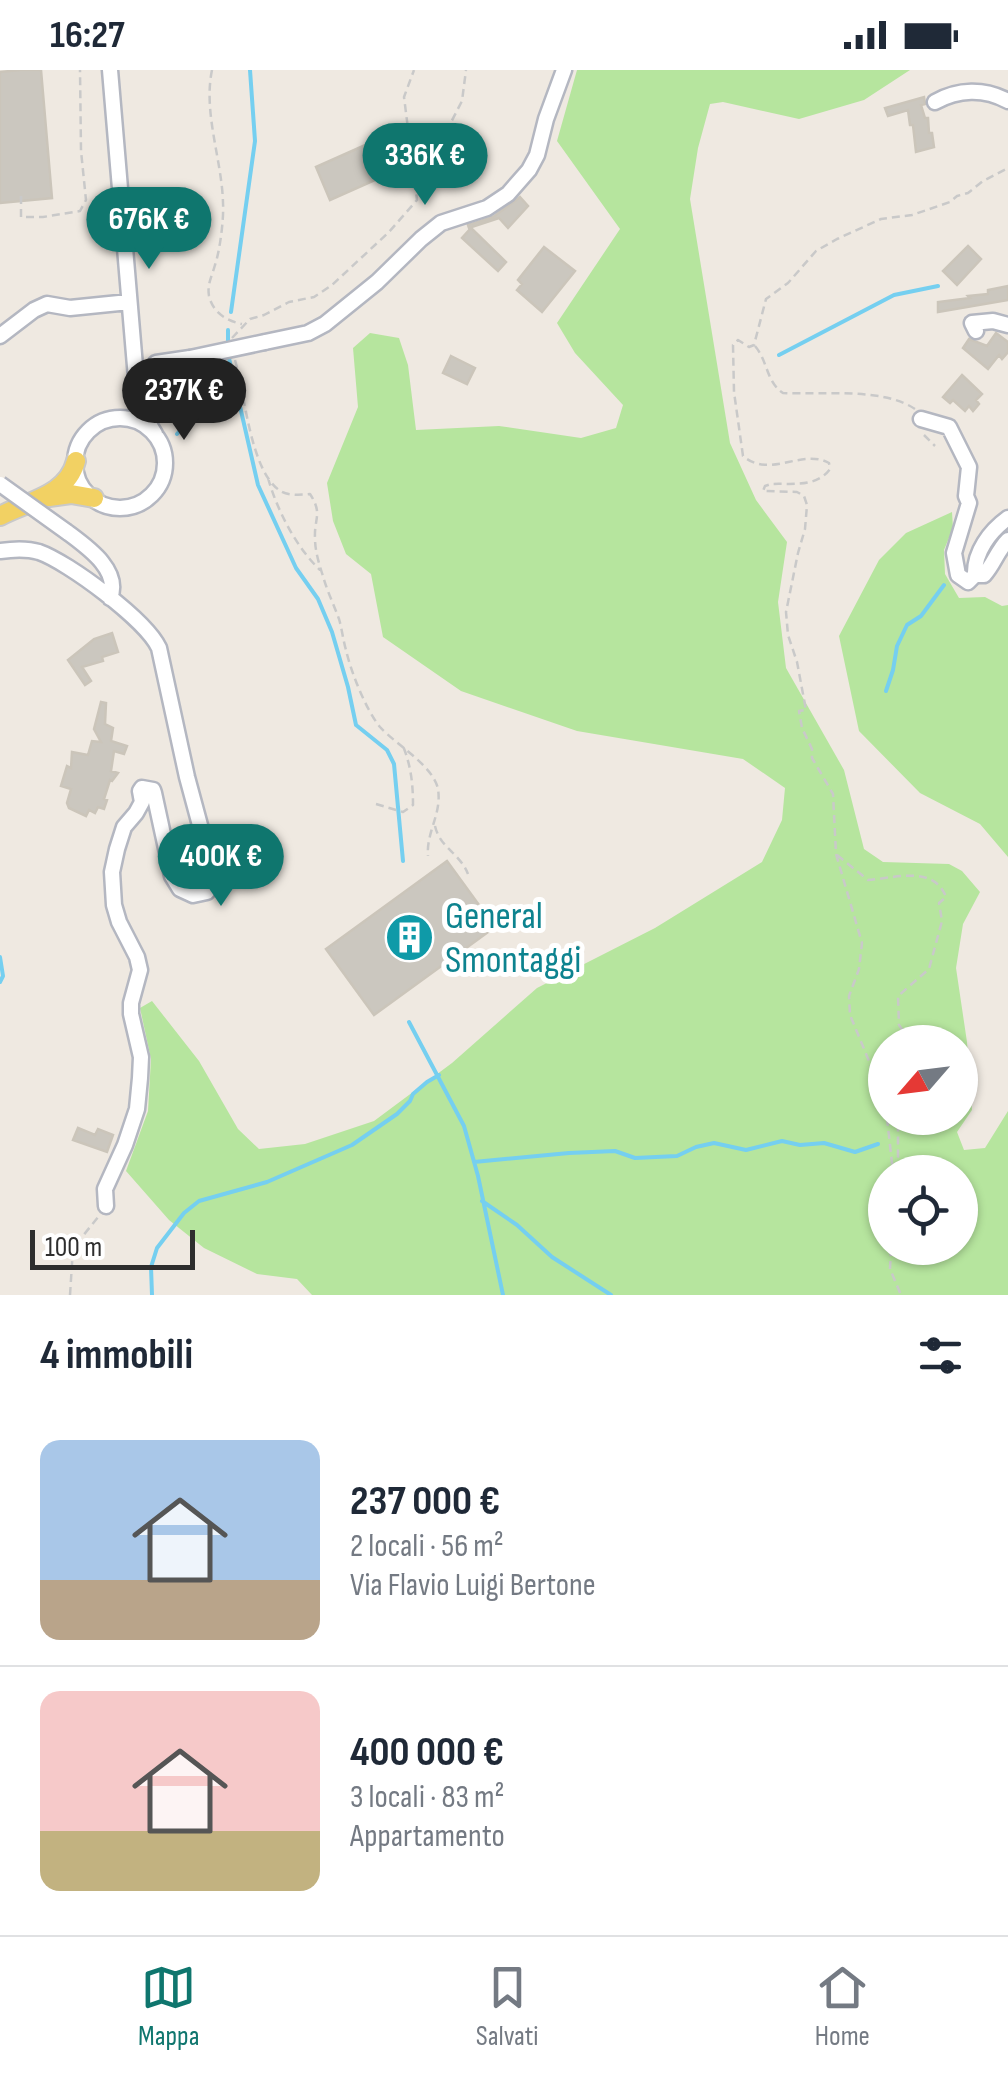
<!DOCTYPE html>
<html lang="it">
<head>
<meta charset="utf-8">
<style>
  body { margin:0; font-family:"Sofia Sans Condensed",sans-serif; background:#f6f6f7; color:#1f2937; height:100vh; display:flex; flex-direction:column; font-size:38px; white-space:nowrap }
  * { box-sizing:border-box; margin:0 }
  p { font-size:32px; color:#747a83 }
  .icon { flex:none; width:55px; height:55px; fill:none; stroke:currentColor; stroke-width:2; stroke-linecap:round; stroke-linejoin:round }
  .map { position:relative; height:1225px; overflow:hidden }
  .side { display:flex; flex-direction:column; background:#fff; flex:1 }
  .side>* { flex:none }
  .needle { width:65px; rotate:242deg }
  .fabs { position:absolute; left:868px; top:955px; display:grid; gap:20px }
  .fabs a { display:grid; place-items:center; width:110px; height:110px; border-radius:50%; background:#fff; box-shadow:0 2px 8px #0004; font-size:50px }
  .scale { position:absolute; left:30px; bottom:25px; width:165px; box-sizing:border-box; padding-left:10px; border:5px solid #2e2e2e; border-top:0; font-size:28px; line-height:35px; white-space:nowrap; color:#2e2e2e; -webkit-text-stroke:8px #fff; paint-order:stroke }
  .price { position:absolute; translate:-50% -85px; padding:0 22px; border-radius:35px; background:#0f766e; color:#fff; font-size:32px; line-height:65px; filter:drop-shadow(0 2px 5px #0008) }
  .price::after { content:''; position:absolute; left:50%; top:60px; width:30px; height:22px; margin-left:-15px; background:inherit; clip-path:polygon(0 0,100% 0,50% 100%) }
  .price.active { background:#222; color:#fff }
  ul { padding:0; list-style:none }
  li { display:flex; align-items:center; gap:30px; height:250px; padding:0 40px }
  li+li { border-top:2px solid #e0e1e3 }
  li span { display:grid; place-items:center; flex:none; width:280px; height:200px; border-radius:20px; color:#555 }
  li>.icon { margin-inline-start:auto }
  span .icon { width:120px; height:120px; fill:#fffc; stroke-width:1 }
  li b { font-size:42px }
  h2 { display:flex; justify-content:space-between; align-items:center; height:120px; padding:0 40px; font-size:42px }
  .status { display:flex; justify-content:space-between; align-items:center; height:70px; padding:0 50px; background:#fff; direction:ltr }
  .status svg { height:28px; fill:currentColor }
  .dock { display:flex; justify-content:space-around; align-items:center; height:140px; border-top:2px solid #e0e1e3; background:#fff; font-size:28px; color:#747a83 }
  .dock a { display:grid; justify-items:center; gap:5px }
  .dock .active { color:#0f766e }
  .map>svg:first-child { display:block }
</style>
</head>
<body>
<div class="status"><b>16:27</b><svg viewBox="0 0 49 12"><path d="M0 12V9h3v3zM5 12V6h3v6zM10 12V3h3v9zM15 12V0h3v12zM26 1h20v11H26zM47 4h2v5h-2z"/></svg></div>
<div class="map">
<svg width="1008" height="1225" viewBox="0 0 1008 1225">
  <rect width="100%" height="100%" fill="#efe9e1"/>
  <path fill="#b6e59e" fill-rule="evenodd" d="M 577,0 L 910,0 L 864,30 L 799,49 L 723,32 L 710,34 L 698,78 L 690,129 L 730,373 L 756,430 L 787,472 L 778,532 L 786,598 L 844,700 L 864,779 L 883,792 L 949,794 L 962,801 L 980,822 L 963,854 L 956,898 L 967,972 L 972,1040 L 957,1062 L 964,1080 L 985,1078 L 1008,1041 L 1008,1225 L 312,1225 L 297,1209 L 257,1204 L 204,1178 L 169,1150 L 126,1101 L 148,1041 L 151,989 L 140,938 L 152,931 L 199,991 L 238,1059 L 259,1079 L 305,1074 L 374,1051 L 452,993 L 537,918 L 655,858 L 762,792 L 782,750 L 785,718 L 743,689 L 577,661 L 461,621 L 383,567 L 371,504 L 346,484 L 333,451 L 327,413 L 358,337 L 353,278 L 370,263 L 399,268 L 408,295 L 416,360 L 499,356 L 581,368 L 616,358 L 623,335 L 575,283 L 557,253 L 620,159 L 557,71 ZM 885,972 L 960,972 L 960,1048 L 885,1048 ZM 885,1102 L 960,1102 L 960,1178 L 885,1178 Z
    M 952,442 L 953,458 L 944,480 L 945,504 L 959,528 L 985,527 L 1002,536 L 1008,535 L 1008,787 L 980,754 L 920,723 L 859,661 L 839,566 L 879,490 L 906,463 Z"/>
  <g fill="none" stroke-linecap="round" stroke-linejoin="round">
    <path stroke="#75cff0" stroke-width="4" d="M 231,242 L 255,71 L 250,0
      M 228,275 L 228,260
      M 228,284 L 258,415 L 296,498 L 318,529 L 332,562 L 348,617 L 356,655 L 387,680 L 394,694 L 403,791
      M 779,285 L 894,225 L 938,216
      M 177,364 L 232,302
      M 886,621 L 893,600 L 897,576 L 907,555 L 921,546 L 944,515
      M 0,887 L 3,906 L 0,912
      M 409,952 L 464,1056 L 478,1106 L 503,1225
      M 474,1092 L 569,1083 L 615,1081 L 635,1088 L 677,1086 L 696,1077 L 714,1073 L 746,1080 L 782,1071 L 800,1075 L 824,1073 L 855,1082 L 878,1074
      M 482,1131 L 517,1155 L 552,1187 L 611,1225
      M 152,1225 L 151,1197 L 157,1178 L 184,1143 L 199,1131 L 267,1112 L 352,1075 L 397,1044 L 410,1031 L 413,1024 L 427,1012 L 439,1005"/>
  </g>
  <path fill="#cbc7bf" stroke="#cbc5ba" stroke-width="2.5" d="M 20,0 L 41,0 L 52,128 L 0,133 L 0,2 Z
    M 924,27 L 925,34 L 921,35 L 925,48 L 928,48 L 929,63 L 932,63 L 934,77 L 916,82 L 913,55 L 910,55 L 908,40 L 888,46 L 885,38 Z
    M 390,64 L 404,97 L 330,130 L 316,97 Z
    M 520,127 L 528,136 L 508,158 L 499,148 L 469,158 L 468,155 L 493,147 Z
    M 471,158 L 506,192 L 498,201 L 462,168 Z
    M 968,176 L 981,189 L 957,215 L 943,201 Z
    M 544,177 L 575,201 L 542,242 L 517,220 L 522,214 L 518,210 Z
    M 1008,216 L 1008,230 L 938,242 L 938,232 L 970,228 L 968,226 L 988,224 L 988,220 Z
    M 996,263 L 1008,272 L 1008,282 L 1002,289 L 999,285 L 988,299 L 963,278 L 969,269 L 987,276 Z
    M 451,286 L 475,298 L 467,314 L 443,303 Z
    M 962,305 L 982,324 L 976,330 L 979,334 L 973,341 L 969,336 L 965,341 L 953,330 L 950,333 L 943,327 Z
    M 112,563 L 118,582 L 102,587 L 103,591 L 82,597 L 91,611 L 85,615 L 68,590 L 94,569 Z
    M 101,632 L 106,633 L 105,654 L 113,658 L 111,671 L 127,676 L 124,684 L 114,681 L 111,701 L 118,703 L 112,711 L 110,710 L 104,729 L 107,730 L 104,739 L 98,737 L 95,743 L 89,740 L 86,746 L 69,738 L 67,733 L 71,719 L 61,716 L 67,696 L 71,698 L 72,682 L 88,685 L 92,671 L 101,672 L 94,659 Z
    M 447,791 L 495,857 L 374,945 L 326,879 Z
    M 78,1058 L 95,1065 L 98,1059 L 113,1065 L 107,1082 L 73,1070 Z"/>
  <g fill="none" stroke-linecap="round" stroke-linejoin="round">
    <defs>
      <path id="minor" d="M 110,0 L 137,320 L 141,341 L 155,364
        M 935,32 C 958,19 984,18 1008,31
        M 976,261 L 972,253 L 993,251 L 1008,255
        M 0,266 L 34,240 L 47,234 L 70,238 L 129,232
        M 265,272 L 308,263 L 325,254 L 377,212 L 421,169 L 441,153 L 487,138 L 508,124 L 529,100 L 537,85 L 546,49 L 564,0
        M 156,293 L 190,288
        M75 393a45 45 0 1 1 90 0a45 45 0 1 1-90 0Z
        M 921,349 L 949,357 L 969,397 L 966,426 L 969,433 L 954,483 L 958,505 L 968,512 L 975,505 L 984,505 C 994,494 997,481 1008,470
        M 67,462 C 87,477 121,500 110,528
        M 0,481 C 13,479 26,478 39,482 C 68,492 146,550 159,578 L 187,707 L 211,796 L 214,813 L 207,822 L 193,825 L 180,819 L 172,806 L 154,723 L 153,720 L 142,718 L 140,721 L 142,732 L 136,743 L 124,757 L 117,779 L 112,802 L 114,835 L 119,852 L 137,887 L 140,900 L 131,933 L 131,944 L 141,987 L 140,1008 L 137,1039 L 125,1075 L 105,1119 L 106,1136
        M 975,505 C 974,482 990,461 1008,448"/>
      <path id="major" d="M 49,427 L 71,424 L 94,428
        M 0,446 C 28,431 67,426 76,391"/>
    </defs>
    <use href="#minor" stroke="#b4b7c1" stroke-width="19"/>
    <use href="#major" stroke="#c9c9c9" stroke-width="22"/>
    <path stroke="#c9c9c9" stroke-width="2.5" stroke-dasharray="8 5" stroke-linecap="butt" d="M 212,0 C 203,43 222,90 223,133 C 224,149 220,180 215,195 C 212,206 207,214 209,226 C 213,243 227,251 242,254
      M 446,62 L 462,31 L 466,0
      M 21,126 L 21,147 L 43,147 L 80,141 L 86,130 L 81,81 L 80,0
      M 232,268 L 250,249 L 264,245 L 289,232 L 314,227 L 332,215 L 389,162 L 417,130 L 404,27 L 414,0
      M 755,276 C 768,291 766,312 783,323 C 823,325 882,317 915,339
      M 235,290 C 245,324 250,399 279,420 C 287,426 300,425 310,424 C 323,444 314,448 315,468 C 315,481 319,494 323,506 C 327,521 334,535 339,549 C 342,559 343,570 346,580 C 351,602 366,640 380,657 C 395,674 433,695 438,719 C 442,744 426,762 428,786
      M 924,365 L 935,376
      M 268,408 C 277,440 296,477 320,500
      M 376,734 L 403,742 L 413,735 C 413,714 411,696 403,676
      M 435,756 C 440,778 459,782 468,804
      M 837,785 L 868,810 C 895,808 934,795 946,827 L 939,833 L 942,851 L 929,899 L 898,926 L 899,955 L 904,962 L 900,972
      M 885,1040 L 869,991 L 850,945 L 849,926 L 859,899 L 862,873 L 836,784 L 833,724 L 812,688 L 812,679 L 802,658 L 799,641 L 806,640 L 797,592 L 788,565 L 786,542 L 798,483 L 805,459 L 807,435 L 804,426 L 797,422 L 763,421 L 765,416 L 771,414 C 792,413 816,418 830,399 L 829,393 C 802,378 770,409 743,386 L 734,322 L 733,275 L 738,270 L 749,277 L 754,275 L 766,229 L 788,213 L 816,181 L 837,169 L 881,149 L 912,145 L 950,132 L 957,126 L 968,123 L 983,111 L 1008,98
      M 887,1048 L 893,1102
      M 894,1100 L 898,1087 L 898,1048
      M 891,1178 L 890,1199 L 901,1225
      M 70,1225 L 73,1178 L 99,1146"/>
    <use href="#minor" stroke="#fff" stroke-width="14"/>
    <use href="#major" stroke="#f2d163" stroke-width="18"/>
    <defs>
      <path id="minor-bridge" d="M 190,288 L 265,272
        M 0,414 L 67,462"/>
    </defs>
    <use href="#minor-bridge" stroke="#b4b7c1" stroke-width="19" stroke-linecap="butt"/>
    <use href="#minor-bridge" stroke="#fff" stroke-width="14"/>
  </g>
  <defs>
    <symbol id="building-disc" viewBox="-11 -11 22 22"><circle r="9.5" fill="#0f9aa8" stroke="#fff"/><path d="M-4-6H4V6H1V3H-1V6H-4ZM-2.5-4.3h1.7v1.8h-1.7ZM.8-4.3h1.7v1.8H.8ZM-2.5-1h1.7V.8h-1.7ZM.8-1h1.7V.8H.8Z" fill="#fff"/></symbol>
  </defs>
  <g fill-rule="evenodd">
    <use href="#building-disc" x="382" y="840" width="55" height="55"/>
  </g>
  <g text-anchor="middle" dominant-baseline="central" stroke-width="10" stroke-linejoin="round" paint-order="stroke">
    <g font-size="38" fill="#0d838f" stroke="#fff" text-anchor="start">
      <text x="445" y="846">General<tspan x="445" dy="44">Smontaggi</tspan></text>
    </g>
  </g>
</svg>
<div class="fabs">
<a><svg class="needle" viewBox="-14 -14 28 28"><path d="M0-13l5 13h-10z" fill="#e53935"/><path d="M0 13l5-13h-10z" fill="#747a83"/></svg></a>
<a><svg class="icon" aria-label="locate" viewBox="0 0 24 24"><circle cx="12" cy="12" r="6"/><path d="M12 2v4M12 18v4M2 12h4M18 12h4"/></svg></a>
</div>
<div class="scale">100 m</div>
<b class="price" style="left:425px;top:138px">336K €</b>
<b class="price" style="left:149px;top:202px">676K €</b>
<b class="price active" style="left:184px;top:373px">237K €</b>
<b class="price" style="left:221px;top:839px">400K €</b>
</div>
<section class="side">
<h2>4 immobili<svg class="icon" aria-label="filters" viewBox="0 0 24 24"><path d="M4 7h16M4 17h16"/><circle cx="9" cy="7" r="2"/><circle cx="15" cy="17" r="2"/></svg></h2>
<ul>
<li><span style="background:linear-gradient(#a9c7e8 70%,#b9a48a 0)"><svg class="icon" aria-label="home" viewBox="0 0 24 24"><path d="M3 11l9-7 9 7M6 9v11h12V9"/></svg></span><div><b>237 000 €</b><p>2 locali · 56 m²</p><p>Via Flavio Luigi Bertone</p></div></li>
<li><span style="background:linear-gradient(#f6c9c9 70%,#c2b280 0)"><svg class="icon" aria-label="home" viewBox="0 0 24 24"><path d="M3 11l9-7 9 7M6 9v11h12V9"/></svg></span><div><b>400 000 €</b><p>3 locali · 83 m²</p><p>Appartamento</p></div></li>
</ul>
</section>
<nav class="dock">
<a class="active"><svg class="icon" aria-label="map" viewBox="0 0 24 24"><path d="M3 6l6-2 6 2 6-2v14l-6 2-6-2-6 2zM9 4v14M15 6v14"/></svg>Mappa</a>
<a><svg class="icon" aria-label="saved" viewBox="0 0 24 24"><path d="M7 4h10v16l-5-4-5 4z"/></svg>Salvati</a>
<a><svg class="icon" aria-label="home" viewBox="0 0 24 24"><path d="M3 11l9-7 9 7M6 9v11h12V9"/></svg>Home</a>
</nav>
</body>
</html>
